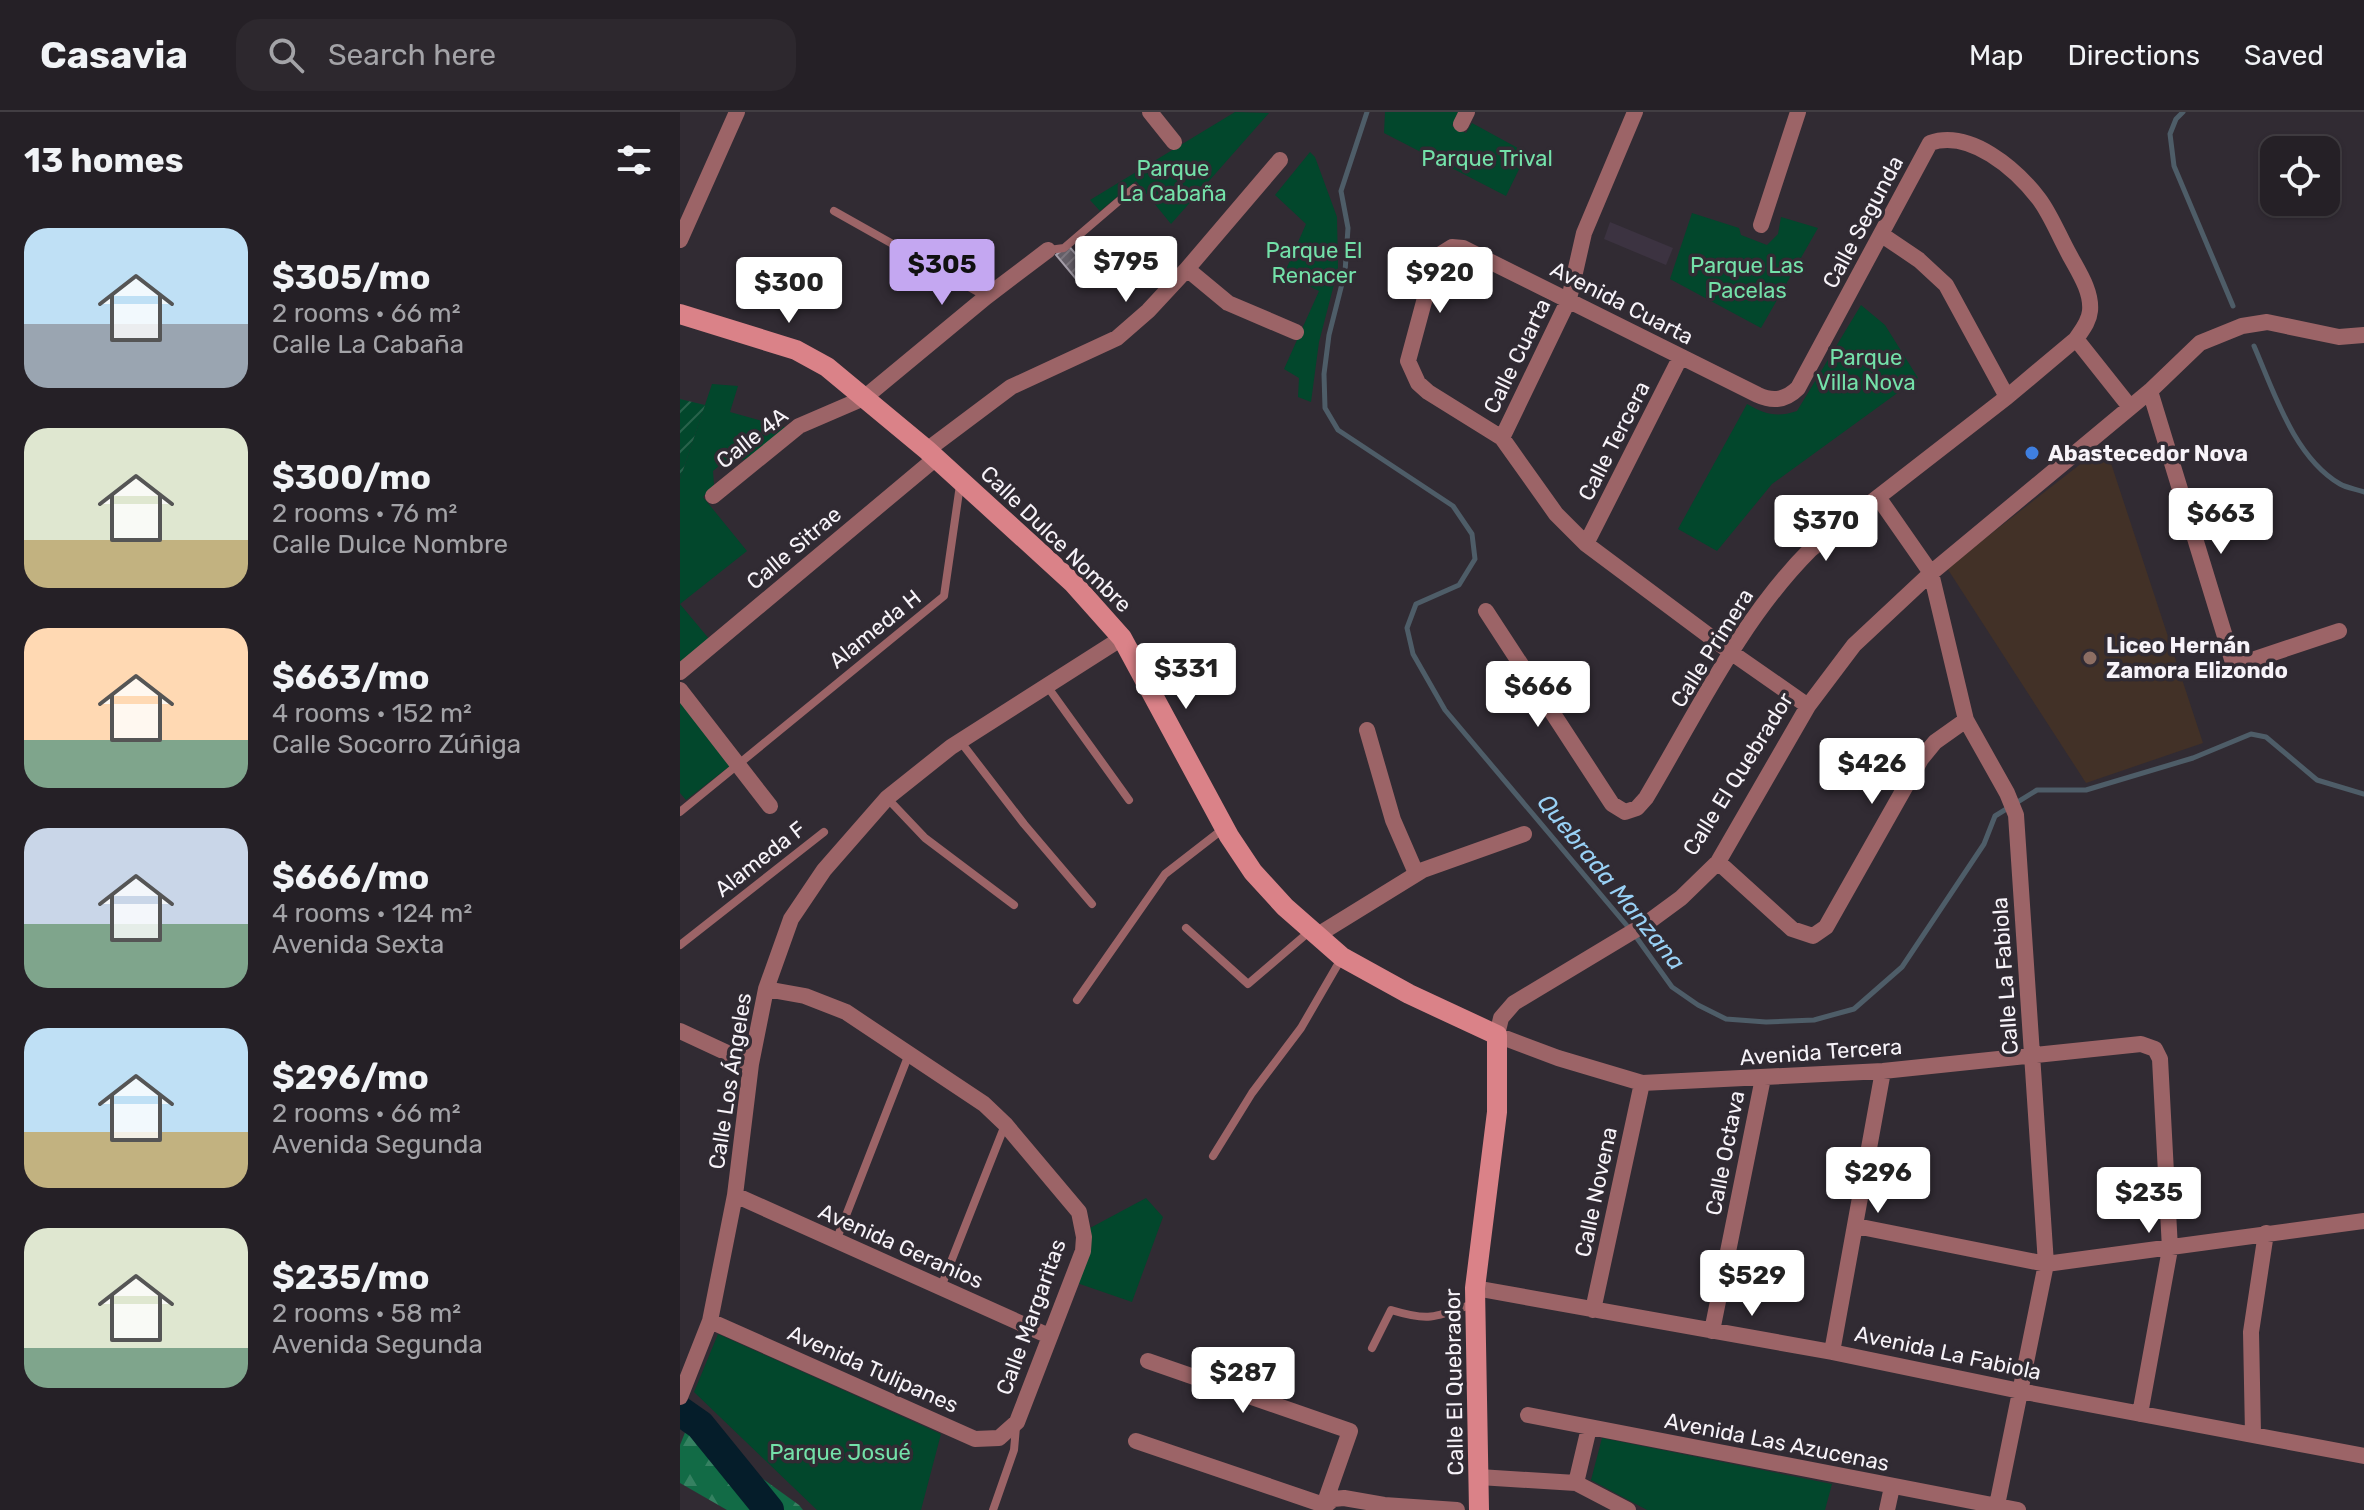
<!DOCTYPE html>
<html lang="en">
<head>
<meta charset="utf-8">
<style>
  body { margin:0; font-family:Rubik,sans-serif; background:#2d282e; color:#f1f3f6; height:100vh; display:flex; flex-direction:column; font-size:30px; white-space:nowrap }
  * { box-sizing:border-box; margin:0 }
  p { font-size:26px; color:#a3a3a7 }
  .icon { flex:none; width:44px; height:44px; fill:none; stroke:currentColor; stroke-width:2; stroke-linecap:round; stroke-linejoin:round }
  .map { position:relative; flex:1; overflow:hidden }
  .drawer { display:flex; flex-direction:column; background:#252026; width:680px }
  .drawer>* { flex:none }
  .buttons { position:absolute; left:1580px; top:24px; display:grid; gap:16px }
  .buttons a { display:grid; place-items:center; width:80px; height:80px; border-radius:16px; background:#252026; box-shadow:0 2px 6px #0004,0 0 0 2px #423e43; font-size:40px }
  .price { position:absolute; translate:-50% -68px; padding:0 18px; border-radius:8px; background:#fff; color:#222; font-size:26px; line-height:52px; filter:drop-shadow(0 2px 4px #0008) }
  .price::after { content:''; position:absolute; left:50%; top:48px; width:24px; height:18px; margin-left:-12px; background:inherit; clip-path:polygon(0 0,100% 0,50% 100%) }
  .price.active { background:#c4a7f1; color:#111 }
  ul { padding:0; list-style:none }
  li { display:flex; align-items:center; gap:24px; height:200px; padding:0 24px }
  li span { display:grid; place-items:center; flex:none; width:224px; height:160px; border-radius:24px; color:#555 }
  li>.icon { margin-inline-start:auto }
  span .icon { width:96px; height:96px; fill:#fffc; stroke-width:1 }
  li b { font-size:34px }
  h2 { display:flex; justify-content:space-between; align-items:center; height:96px; padding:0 24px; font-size:34px }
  header { display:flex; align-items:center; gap:48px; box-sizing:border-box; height:112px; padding:0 40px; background:#252026; border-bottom:2px solid #423e43 }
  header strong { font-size:38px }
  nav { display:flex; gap:44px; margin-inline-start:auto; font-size:28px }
  .search { width:560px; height:72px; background:#2d282e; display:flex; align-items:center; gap:20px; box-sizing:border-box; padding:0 28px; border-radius:24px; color:#a3a3a7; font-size:30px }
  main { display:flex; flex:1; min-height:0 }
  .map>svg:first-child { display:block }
</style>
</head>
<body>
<header>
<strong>Casavia</strong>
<div class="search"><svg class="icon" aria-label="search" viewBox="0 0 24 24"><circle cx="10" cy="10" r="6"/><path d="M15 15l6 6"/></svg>Search here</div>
<nav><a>Map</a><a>Directions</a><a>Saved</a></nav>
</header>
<main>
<section class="drawer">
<h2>13 homes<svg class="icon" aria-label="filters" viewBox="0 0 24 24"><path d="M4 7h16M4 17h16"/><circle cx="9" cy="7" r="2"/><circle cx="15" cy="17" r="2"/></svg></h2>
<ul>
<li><span style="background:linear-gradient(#bfe0f5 60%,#9aa5b1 0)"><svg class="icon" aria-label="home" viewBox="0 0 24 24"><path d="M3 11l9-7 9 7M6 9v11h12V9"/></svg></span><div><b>$305/mo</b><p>2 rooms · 66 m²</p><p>Calle La Cabaña</p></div></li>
<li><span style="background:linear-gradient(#dfe7d0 70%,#c2b280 0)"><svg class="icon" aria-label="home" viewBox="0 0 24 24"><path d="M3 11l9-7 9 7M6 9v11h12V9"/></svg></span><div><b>$300/mo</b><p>2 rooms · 76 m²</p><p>Calle Dulce Nombre</p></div></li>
<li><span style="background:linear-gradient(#ffd9b3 70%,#7fa58c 0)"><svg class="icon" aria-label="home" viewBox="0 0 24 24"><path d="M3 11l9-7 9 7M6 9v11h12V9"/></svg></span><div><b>$663/mo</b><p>4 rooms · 152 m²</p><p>Calle Socorro Zúñiga</p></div></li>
<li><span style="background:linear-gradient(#c9d6e8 60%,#7fa58c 0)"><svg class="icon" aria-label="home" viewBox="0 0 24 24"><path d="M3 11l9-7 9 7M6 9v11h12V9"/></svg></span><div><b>$666/mo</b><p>4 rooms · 124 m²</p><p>Avenida Sexta</p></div></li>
<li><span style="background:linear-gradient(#bfe0f5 65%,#c2b280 0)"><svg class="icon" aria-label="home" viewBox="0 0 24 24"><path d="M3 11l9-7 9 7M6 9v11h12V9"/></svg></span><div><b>$296/mo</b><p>2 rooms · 66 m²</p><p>Avenida Segunda</p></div></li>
<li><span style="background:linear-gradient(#dfe7d0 75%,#7fa58c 0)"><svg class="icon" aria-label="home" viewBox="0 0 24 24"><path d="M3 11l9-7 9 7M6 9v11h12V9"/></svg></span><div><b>$235/mo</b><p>2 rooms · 58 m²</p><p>Avenida Segunda</p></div></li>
</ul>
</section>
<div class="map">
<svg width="1684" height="1398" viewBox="0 0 1684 1398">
  <defs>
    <pattern id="forest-firs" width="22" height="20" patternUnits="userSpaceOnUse" patternTransform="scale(2)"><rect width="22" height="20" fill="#126b46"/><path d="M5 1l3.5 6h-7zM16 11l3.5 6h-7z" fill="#358161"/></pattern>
    <pattern id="garden-furrows" width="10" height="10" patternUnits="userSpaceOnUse" patternTransform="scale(2)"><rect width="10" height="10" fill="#02472c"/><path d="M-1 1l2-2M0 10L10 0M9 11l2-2" fill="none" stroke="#28624b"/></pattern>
    <pattern id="building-hatch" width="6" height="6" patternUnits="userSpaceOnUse" patternTransform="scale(2)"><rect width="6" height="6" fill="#655f68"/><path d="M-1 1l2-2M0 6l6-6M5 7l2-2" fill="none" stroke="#7c767e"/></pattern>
  </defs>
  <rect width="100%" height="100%" fill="#312b33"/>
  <path fill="#3c3341" d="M 930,110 L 993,136 L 986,153 L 924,127 Z"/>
  <path fill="#423127" d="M 1425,333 L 1523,631 L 1406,671 L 1267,456 Z"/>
  <path fill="url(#forest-firs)" d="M 8,1313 L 119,1393 L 123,1398 L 47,1398 L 0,1371 L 0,1333 Z"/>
  <path fill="#02472c" d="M 555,0 L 589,1 L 491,112 L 456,69 L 420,99 L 410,88 Z
    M 705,0 L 778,0 L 772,14 L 786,21 L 792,11 L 847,41 L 826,84 L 704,21 Z
    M 630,40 L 635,45 L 657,105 L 658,157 L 639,230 L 631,290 L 618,285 L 619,266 L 604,257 L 639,179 L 604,162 L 626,112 L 595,83 Z
    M 1012,101 L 1059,116 L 1061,123 L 1087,133 L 1098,122 L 1101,105 L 1138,116 L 1081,216 L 990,167 Z
    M 1181,193 L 1205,213 L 1238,266 L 1092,372 L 1037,439 L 998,417 L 1067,292 C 1085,302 1096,306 1117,299 Z
    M 32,272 L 58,274 L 50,300 L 108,316 L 68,346 L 60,349 L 49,346 L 33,359 L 34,373 L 23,385 L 67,439 L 0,492 L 30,528 L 0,551 L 0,367 Z
    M 0,590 L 50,654 L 6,688 L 0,681 Z
    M 466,1086 L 483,1105 L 452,1190 L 397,1171 L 411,1134 L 410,1116 Z
    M 38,1222 L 261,1322 L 241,1398 L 137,1398 L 14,1280 Z
    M 922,1326 L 1152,1372 L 1145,1398 L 967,1398 L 911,1368 Z"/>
  <path fill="url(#garden-furrows)" d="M 0,287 L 25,293 L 0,367 Z"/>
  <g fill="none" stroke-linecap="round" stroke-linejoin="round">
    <path stroke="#4e5d68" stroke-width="5" d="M 687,0 L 661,79 L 668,116 L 665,160 L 649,223 L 644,262 L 645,296 L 658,318 L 773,394 L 792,422 L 795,447 L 779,473 L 736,492 L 727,516 L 733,542 L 765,598 L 954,822 L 992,875 L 1018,893 L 1046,907 L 1086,910 L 1134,908 L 1174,897 L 1222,855 L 1304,732 L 1315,704 L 1357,678 L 1406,678 L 1513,646 L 1571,622 L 1586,625 L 1637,668 L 1684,682
      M 1503,0 L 1496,7 L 1490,22 L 1494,54 L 1553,194
      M 1574,234 C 1594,280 1614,345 1660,372 C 1667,376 1676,377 1684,380"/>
    <path stroke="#051d2a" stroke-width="30" d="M 0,1299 L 20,1313 L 89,1398"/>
  </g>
  <path fill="url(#building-hatch)" stroke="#a59ea9" stroke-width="2" d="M 388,133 L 414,164 L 402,174 L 376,143 Z"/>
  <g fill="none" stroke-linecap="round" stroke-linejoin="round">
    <path stroke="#9c6467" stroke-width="8" d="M 154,99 L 305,184
      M 369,138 L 384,136 L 454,76
      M 367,574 L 449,688
      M 280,629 L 344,712 L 412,792
      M 207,686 L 245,726 L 334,793
      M 0,700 L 264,484 L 280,373
      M 506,816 L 568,872 L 630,819
      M 0,833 L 144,720
      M 397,888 L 485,762 L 543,717
      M 533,1044 L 572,981 L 621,916 L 661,847
      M 156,1129 L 229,942
      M 261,1175 L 325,1013
      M 692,1236 L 711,1198 C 751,1210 754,1205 793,1192
      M 313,1398 L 334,1338 L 336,1315"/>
    <path stroke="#9c6467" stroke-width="16" d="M 470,0 L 494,30
      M 781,12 L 787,0
      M 1081,113 L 1118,0
      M 1202,123 L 1239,148 L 1266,173 L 1327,285
      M 0,128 L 57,0
      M 507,157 L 548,191 L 616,220
      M 1470,279 L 1554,554 L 1659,519
      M 822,326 L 889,187 L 904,121 L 955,0
      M 247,338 L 331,275 L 437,226 L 468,199 L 507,157 L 600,48
      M 33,384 L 119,314 L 184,286 L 306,185 L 368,138
      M 1198,385 L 1251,461 L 1286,608 L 1327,681 L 1336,703 L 1366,1152 L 1316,1398
      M 906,432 L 1000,246
      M 806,499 L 932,692 L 945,700 L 957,696 L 966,686 C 1016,602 1061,507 1130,438 L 1327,285 L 1396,227
      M 0,560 L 256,346
      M 0,578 L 90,694
      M 1128,594 L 1052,541 L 906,432 L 876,402 L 822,326 L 748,280 L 738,271 L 728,249 L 756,145 L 772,135 L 783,136 L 1078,283 C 1093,290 1106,288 1118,276 L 1250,31 C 1290,17 1336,57 1359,87 C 1371,103 1379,124 1389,142 C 1398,159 1412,179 1410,199 C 1409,210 1402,218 1396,227 L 1450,295
      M 687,618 L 713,708 L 736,761
      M 1038,750 L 1112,817 L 1133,824 L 1146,815 L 1241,647 L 1255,630 L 1286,608
      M 636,824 L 743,758 L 844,722
      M 0,919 L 71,952
      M 55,1083 L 369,1224
      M 1176,1114 L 1366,1152 L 1684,1109
      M 795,1176 L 1152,1240 L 1340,1279 L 1684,1344
      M 913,1198 L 962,971
      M 30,1209 L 295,1327 L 319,1326 L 337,1310 L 403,1139 L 404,1125 L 399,1100 L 325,1012 L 304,992 L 166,900 L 125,884 L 86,877
      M 1032,1219 L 1083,966
      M 1152,1240 L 1203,959
      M 0,1285 L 30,1209 L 55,1083 L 71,952 L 86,877 L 111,807 L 144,758 L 207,686 L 271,635 L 442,526
      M 1460,1302 L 1490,1137 L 1480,947 L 1475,937 L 1461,932 L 1203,959 L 962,971 L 878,946 L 817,923 L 821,906 L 834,891 L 967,811 L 1001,786 L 1038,750 L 1128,594 L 1174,533 L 1251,461 L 1470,279 L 1520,231 L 1562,214 L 1587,210 L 1659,225 L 1684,223
      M 848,1303 L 1338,1398
      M 1573,1322 L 1571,1220 L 1586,1121
      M 456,1329 L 644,1393 L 670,1319 L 468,1249
      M 799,1365 L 896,1371 L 948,1398
      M 896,1371 L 909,1316
      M 643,1396 L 653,1387 L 664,1386 L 704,1393 L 777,1398
      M 1207,1398 L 1212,1375"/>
    <path stroke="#da8288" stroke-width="20" d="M 0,202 L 116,238 L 147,255 L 247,338 L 393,471 L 442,526 L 549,724 L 573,760 L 605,795 L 662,845 L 729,882 L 817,923 L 817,1000 L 795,1176 L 799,1398"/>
  </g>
  <circle fill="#3f7fe0" stroke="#312b33" stroke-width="3" cx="1352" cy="341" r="8"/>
  <circle fill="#8d6e63" stroke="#312b33" stroke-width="3" cx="1410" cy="546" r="8"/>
  <g text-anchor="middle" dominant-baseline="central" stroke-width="7" stroke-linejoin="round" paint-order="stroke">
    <g font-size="22" fill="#73e1a9" stroke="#312b33">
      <text x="807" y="46">Parque Trival</text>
      <text x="493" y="56">Parque<tspan x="493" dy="25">La Cabaña</tspan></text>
      <text x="634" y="138">Parque El<tspan x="634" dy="25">Renacer</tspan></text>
      <text x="1067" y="153">Parque Las<tspan x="1067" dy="25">Pacelas</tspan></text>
      <text x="1186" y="245">Parque<tspan x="1186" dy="25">Villa Nova</tspan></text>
      <text x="160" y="1340">Parque Josué</text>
    </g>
    <g font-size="22" fill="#f7f3f9" stroke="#312b33">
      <text transform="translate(1183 110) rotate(-62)">Calle Segunda</text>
      <text transform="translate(942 191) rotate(27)">Avenida Cuarta</text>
      <text transform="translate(837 244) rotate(-64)">Calle Cuarta</text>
      <text transform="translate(72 326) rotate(-38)">Calle 4A</text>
      <text transform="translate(934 329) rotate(-63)">Calle Tercera</text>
      <text transform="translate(376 427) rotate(44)">Calle Dulce Nombre</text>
      <text transform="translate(114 436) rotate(-40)">Calle Sitrae</text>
      <text transform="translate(195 517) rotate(-39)">Alameda H</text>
      <text transform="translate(1032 536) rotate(-58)">Calle Primera</text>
      <text transform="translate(1058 662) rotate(-58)">Calle El Quebrador</text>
      <text transform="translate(80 747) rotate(-38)">Alameda F</text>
      <text transform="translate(1325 864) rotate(-94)">Calle La Fabiola</text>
      <text transform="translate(1141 940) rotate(-4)">Avenida Tercera</text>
      <text transform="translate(50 969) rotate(-81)">Calle Los Ángeles</text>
      <text transform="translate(1045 1041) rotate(-79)">Calle Octava</text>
      <text transform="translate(916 1080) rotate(-78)">Calle Novena</text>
      <text transform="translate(221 1134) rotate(24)">Avenida Geranios</text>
      <text transform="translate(351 1205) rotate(-70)">Calle Margaritas</text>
      <text transform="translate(1268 1241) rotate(12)">Avenida La Fabiola</text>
      <text transform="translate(193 1257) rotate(24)">Avenida Tulipanes</text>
      <text transform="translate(774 1270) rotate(-91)">Calle El Quebrador</text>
      <text transform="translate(1097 1330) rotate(11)">Avenida Las Azucenas</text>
    </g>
    <g font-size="22" font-weight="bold" fill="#f7f3f9" stroke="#312b33" text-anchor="start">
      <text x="1368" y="341">Abastecedor Nova</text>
      <text x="1426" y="533">Liceo Hernán<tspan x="1426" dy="25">Zamora Elizondo</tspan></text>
    </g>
    <g font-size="24" font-style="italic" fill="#99d1f6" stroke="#312b33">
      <text transform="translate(931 770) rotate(51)">Quebrada Manzana</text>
    </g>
  </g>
</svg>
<div class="buttons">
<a><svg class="icon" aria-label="locate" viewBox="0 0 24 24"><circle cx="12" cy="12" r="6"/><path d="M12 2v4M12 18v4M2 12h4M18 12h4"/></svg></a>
</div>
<b class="price" style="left:446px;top:192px">$795</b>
<b class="price active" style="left:262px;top:195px">$305</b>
<b class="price" style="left:760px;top:203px">$920</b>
<b class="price" style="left:109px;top:213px">$300</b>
<b class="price" style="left:1541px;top:444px">$663</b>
<b class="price" style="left:1146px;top:451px">$370</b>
<b class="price" style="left:506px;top:599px">$331</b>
<b class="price" style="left:858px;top:617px">$666</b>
<b class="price" style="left:1192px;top:694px">$426</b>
<b class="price" style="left:1198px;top:1103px">$296</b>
<b class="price" style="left:1469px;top:1123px">$235</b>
<b class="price" style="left:1072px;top:1206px">$529</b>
<b class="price" style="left:563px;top:1303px">$287</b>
</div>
</main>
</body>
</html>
